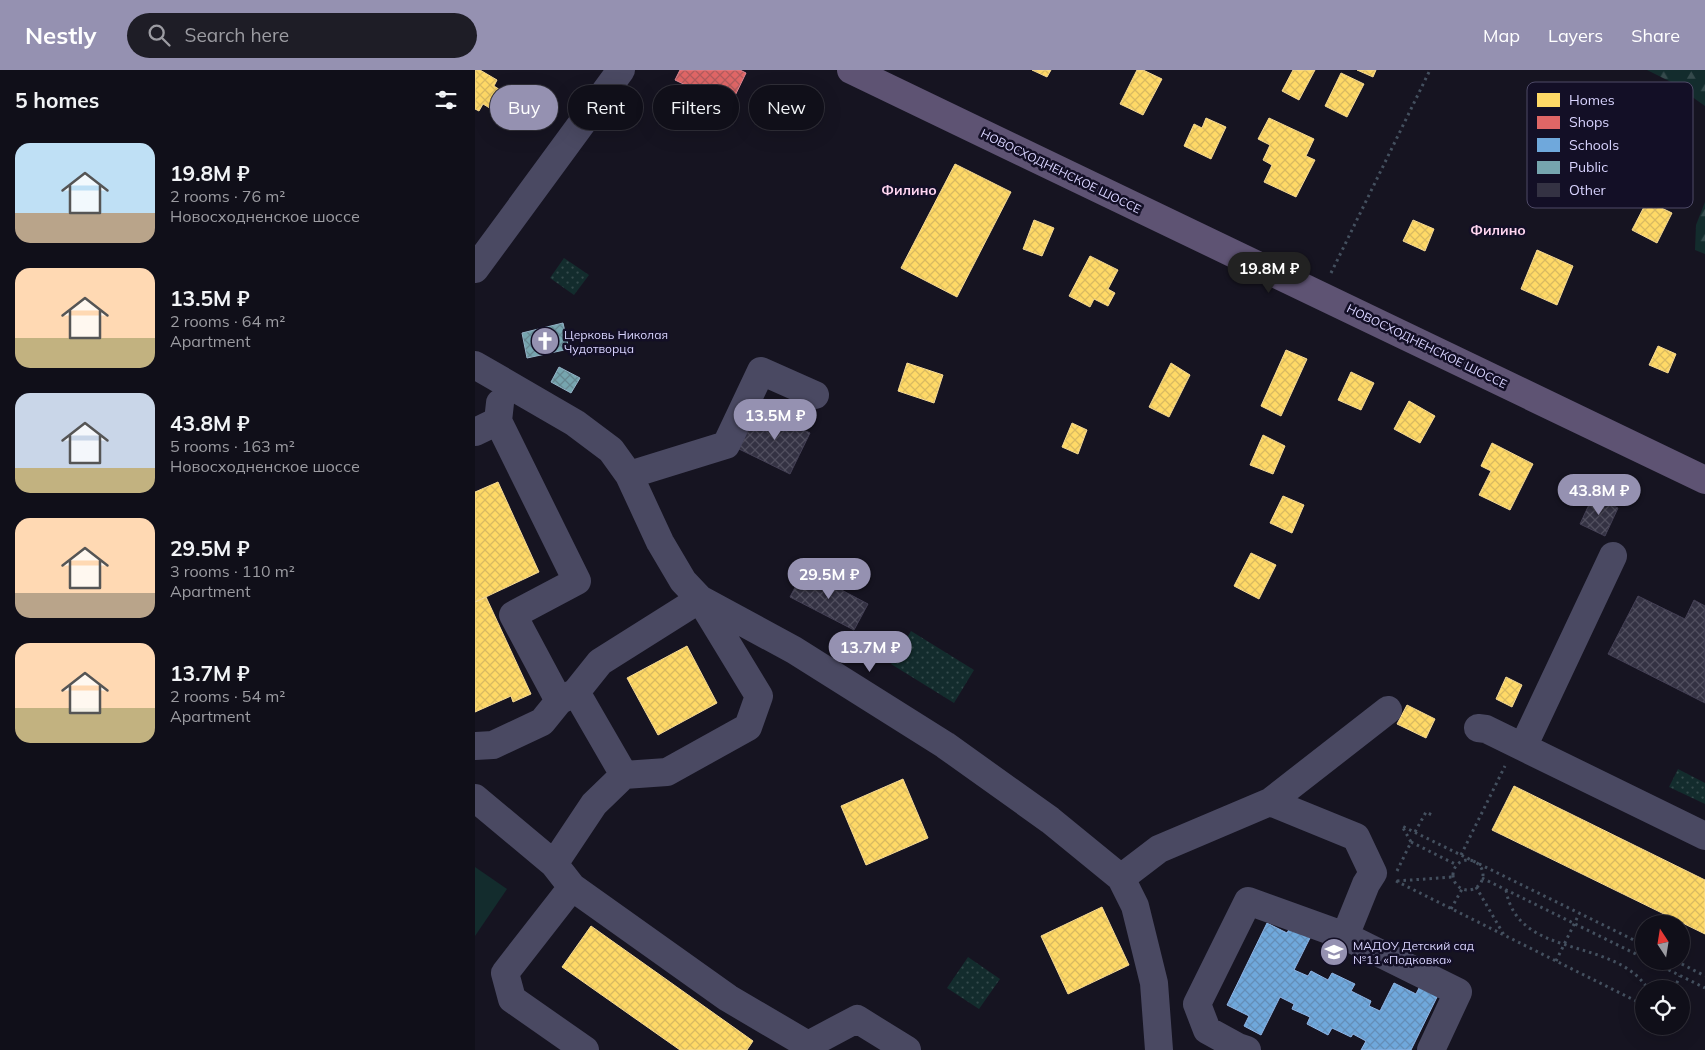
<!DOCTYPE html>
<html lang="en">
<head>
<meta charset="utf-8">
<style>
  body { margin:0; font-family:Mulish,sans-serif; background:#1e1d26; color:#f1f3f6; height:100vh; display:flex; flex-direction:column; font-size:19px; white-space:nowrap }
  * { box-sizing:border-box; margin:0 }
  p { font-size:16px; color:#9c9ca2 }
  .icon { flex:none; width:28px; height:28px; fill:none; stroke:currentColor; stroke-width:2; stroke-linecap:round; stroke-linejoin:round }
  .map { position:relative; flex:1; overflow:hidden }
  .panel { display:flex; flex-direction:column; background:#100f19; width:475px }
  .panel>* { flex:none }
  .banner { position:absolute; left:15px; top:15px; width:475px; height:45px; display:flex; gap:10px }
  .needle { width:32px; rotate:348deg }
  .buttons { position:absolute; left:1160px; top:845px; display:grid; gap:10px }
  .buttons a { display:grid; place-items:center; width:55px; height:55px; border-radius:50%; background:#100f19; box-shadow:0 5px 20px #0002,0 0 0 1px #302f38; font-size:25px }
  .price { position:absolute; translate:-50% -42px; padding:0 11px; border-radius:18px; background:#9591b1; color:#fff; font-size:16px; line-height:32px; filter:drop-shadow(0 1px 2px #0008) }
  .price::after { content:''; position:absolute; left:50%; top:30px; width:15px; height:11px; margin-left:-8px; background:inherit; clip-path:polygon(0 0,100% 0,50% 100%) }
  .price.selected { background:#222; color:#fff }
  ul { padding:0; list-style:none }
  li { display:flex; align-items:center; gap:15px; height:125px; padding:0 15px }
  li span { display:grid; place-items:center; flex:none; width:140px; height:100px; border-radius:15px; color:#555 }
  li>.icon { margin-inline-start:auto }
  span .icon { width:60px; height:60px; fill:#fffc; stroke-width:1 }
  li b { font-size:21px }
  h2 { display:flex; justify-content:space-between; align-items:center; height:60px; padding:0 15px; font-size:21px }
  .chip { padding:0 18px; border-radius:22px; background:#100f19; box-shadow:0 5px 20px #0002,0 0 0 1px #302f38; font-size:18px; line-height:45px }
  .chip.selected { background:#9591b1; color:#fff }
  header { display:flex; align-items:center; gap:30px; box-sizing:border-box; height:70px; padding:0 25px; background:#9591b1; color:#fff }
  header strong { font-size:24px }
  nav { display:flex; gap:28px; margin-inline-start:auto; font-size:18px }
  .search { width:350px; height:45px; background:#1e1d26; display:flex; align-items:center; gap:12px; box-sizing:border-box; padding:0 18px; border-radius:28px; color:#9c9ca2; font-size:19px }
  main { display:flex; flex:1; min-height:0 }
  .map>svg:first-child { display:block }
</style>
</head>
<body>
<header>
<strong>Nestly</strong>
<div class="search"><svg class="icon" aria-label="search" viewBox="0 0 24 24"><circle cx="10" cy="10" r="6"/><path d="M15 15l6 6"/></svg>Search here</div>
<nav><a>Map</a><a>Layers</a><a>Share</a></nav>
</header>
<main>
<section class="panel">
<h2>5 homes<svg class="icon" aria-label="filters" viewBox="0 0 24 24"><path d="M4 7h16M4 17h16"/><circle cx="9" cy="7" r="2"/><circle cx="15" cy="17" r="2"/></svg></h2>
<ul>
<li><span style="background:linear-gradient(#bfe0f5 70%,#b9a48a 0)"><svg class="icon" aria-label="home" viewBox="0 0 24 24"><path d="M3 11l9-7 9 7M6 9v11h12V9"/></svg></span><div><b>19.8M ₽</b><p>2 rooms · 76 m²</p><p>Новосходненское шоссе</p></div></li>
<li><span style="background:linear-gradient(#ffd9b3 70%,#c2b280 0)"><svg class="icon" aria-label="home" viewBox="0 0 24 24"><path d="M3 11l9-7 9 7M6 9v11h12V9"/></svg></span><div><b>13.5M ₽</b><p>2 rooms · 64 m²</p><p>Apartment</p></div></li>
<li><span style="background:linear-gradient(#c9d6e8 75%,#c2b280 0)"><svg class="icon" aria-label="home" viewBox="0 0 24 24"><path d="M3 11l9-7 9 7M6 9v11h12V9"/></svg></span><div><b>43.8M ₽</b><p>5 rooms · 163 m²</p><p>Новосходненское шоссе</p></div></li>
<li><span style="background:linear-gradient(#ffd9b3 75%,#b9a48a 0)"><svg class="icon" aria-label="home" viewBox="0 0 24 24"><path d="M3 11l9-7 9 7M6 9v11h12V9"/></svg></span><div><b>29.5M ₽</b><p>3 rooms · 110 m²</p><p>Apartment</p></div></li>
<li><span style="background:linear-gradient(#ffd9b3 65%,#c2b280 0)"><svg class="icon" aria-label="home" viewBox="0 0 24 24"><path d="M3 11l9-7 9 7M6 9v11h12V9"/></svg></span><div><b>13.7M ₽</b><p>2 rooms · 54 m²</p><p>Apartment</p></div></li>
</ul>
</section>
<div class="map">
<svg width="1230" height="980" viewBox="0 0 1230 980">
  <defs>
    <pattern id="forest-firs" width="22" height="20" patternUnits="userSpaceOnUse" patternTransform="scale(1.25)"><rect width="22" height="20" fill="#132c2d"/><path d="M5 1l3.5 6h-7zM16 11l3.5 6h-7z" fill="#354a4c"/></pattern>
    <pattern id="park-dots" width="8" height="8" patternUnits="userSpaceOnUse" patternTransform="scale(1.25)"><rect width="8" height="8" fill="#132c2d"/><path d="M2 2h.1M6 6h.1" fill="none" stroke="#354a4c" stroke-width="1.8" stroke-linecap="round"/></pattern>
    <pattern id="homes-cross-hatch" width="8" height="8" patternUnits="userSpaceOnUse" patternTransform="scale(1.25)"><rect width="8" height="8" fill="#ffd966"/><path d="M0 0l8 8M0 8l8-8" fill="none" stroke="#d9ba61"/></pattern>
    <pattern id="shops-cross-hatch" width="8" height="8" patternUnits="userSpaceOnUse" patternTransform="scale(1.25)"><rect width="8" height="8" fill="#e06666"/><path d="M0 0l8 8M0 8l8-8" fill="none" stroke="#b05b5e"/></pattern>
    <pattern id="schools-cross-hatch" width="8" height="8" patternUnits="userSpaceOnUse" patternTransform="scale(1.25)"><rect width="8" height="8" fill="#6fa8dc"/><path d="M0 0l8 8M0 8l8-8" fill="none" stroke="#648eb8"/></pattern>
    <pattern id="public-cross-hatch" width="8" height="8" patternUnits="userSpaceOnUse" patternTransform="scale(1.25)"><rect width="8" height="8" fill="#76a5af"/><path d="M0 0l8 8M0 8l8-8" fill="none" stroke="#668791"/></pattern>
    <pattern id="building-cross-hatch" width="8" height="8" patternUnits="userSpaceOnUse" patternTransform="scale(1.25)"><rect width="8" height="8" fill="#343243"/><path d="M0 0l8 8M0 8l8-8" fill="none" stroke="#514f5f"/></pattern>
  </defs>
  <rect width="100%" height="100%" fill="#161421"/>
  <path fill="#132c2d" d="M 0,797 L 32,819 L 0,866 Z"/>
  <path fill="url(#forest-firs)" d="M 1172,0 L 1230,0 L 1230,36 L 1196,12 Z
    M 1230,132 L 1230,184 L 1220,180 L 1221,155 Z"/>
  <path fill="url(#park-dots)" d="M 89,188 L 114,205 L 99,225 L 75,208 Z
    M 436,561 L 499,600 L 479,633 L 416,594 Z
    M 1203,699 L 1230,713 L 1230,734 L 1194,717 Z
    M 493,887 L 525,909 L 504,939 L 472,918 Z"/>
  <path fill="url(#homes-cross-hatch)" stroke="#f4d894" d="M 0,0 L 5,0 L 22,10 L 19,16 L 33,25 L 23,43 L 8,34 L 4,41 L 0,39 Z
    M 557,0 L 576,0 L 572,7 Z
    M 662,0 L 668,0 L 687,9 L 668,45 L 645,34 Z
    M 818,0 L 840,0 L 824,30 L 807,21 Z
    M 882,0 L 901,0 L 898,7 Z
    M 866,3 L 889,14 L 872,47 L 850,36 Z
    M 731,48 L 751,57 L 736,89 L 709,76 L 719,54 L 727,58 Z
    M 794,48 L 839,69 L 831,86 L 840,90 L 821,127 L 789,112 L 797,95 L 788,90 L 795,75 L 783,69 Z
    M 480,94 L 536,122 L 482,227 L 426,198 Z
    M 1172,131 L 1197,143 L 1182,173 L 1157,160 Z
    M 559,150 L 579,158 L 567,186 L 548,179 Z
    M 938,150 L 959,159 L 950,181 L 928,171 Z
    M 1062,180 L 1098,196 L 1082,235 L 1046,219 Z
    M 615,186 L 643,200 L 633,219 L 640,223 L 633,236 L 619,229 L 615,237 L 594,226 Z
    M 1183,276 L 1201,284 L 1193,303 L 1174,295 Z
    M 811,280 L 832,289 L 806,346 L 786,336 Z
    M 432,293 L 468,305 L 459,333 L 423,321 Z
    M 696,293 L 715,305 L 694,347 L 674,337 Z
    M 876,302 L 899,313 L 886,340 L 863,330 Z
    M 934,331 L 960,346 L 945,373 L 919,359 Z
    M 597,353 L 612,360 L 603,384 L 587,377 Z
    M 788,365 L 810,376 L 798,404 L 775,395 Z
    M 1017,373 L 1058,394 L 1035,440 L 1004,425 L 1016,401 L 1006,396 Z
    M 23,412 L 64,502 L 0,532 L 0,422 Z
    M 808,426 L 829,435 L 817,463 L 795,453 Z
    M 776,483 L 801,495 L 784,529 L 759,516 Z
    M 11,527 L 56,624 L 38,632 L 36,626 L 0,642 L 0,532 Z
    M 212,576 L 242,633 L 183,665 L 152,608 Z
    M 1031,607 L 1047,615 L 1037,637 L 1021,629 Z
    M 932,635 L 960,649 L 951,668 L 922,654 Z
    M 428,709 L 453,768 L 391,795 L 366,736 Z
    M 1039,716 L 1230,810 L 1230,864 L 1017,760 Z
    M 627,837 L 654,895 L 593,924 L 566,866 Z
    M 116,856 L 278,971 L 272,980 L 205,980 L 87,897 Z"/>
  <path fill="url(#shops-cross-hatch)" stroke="#de8794" d="M 205,0 L 265,0 L 271,3 L 255,36 L 200,10 Z"/>
  <path fill="url(#schools-cross-hatch)" stroke="#8fb5e6" d="M 818,852 L 838,862 L 819,900 L 833,906 L 836,901 L 853,910 L 857,903 L 880,914 L 876,921 L 896,931 L 894,936 L 905,941 L 919,913 L 941,924 L 946,914 L 964,923 L 936,980 L 886,980 L 891,971 L 878,964 L 876,967 L 857,958 L 853,965 L 832,954 L 835,947 L 817,939 L 819,934 L 805,927 L 786,965 L 769,956 L 774,946 L 752,935 L 792,853 L 812,863 Z"/>
  <path fill="url(#public-cross-hatch)" stroke="#94b3c7" d="M 88,253 L 94,279 L 52,288 L 47,263 Z
    M 84,297 L 105,308 L 96,323 L 76,312 Z"/>
  <path fill="url(#building-cross-hatch)" stroke="#433f54" d="M 284,338 L 335,363 L 315,404 L 264,379 Z
    M 1118,426 L 1143,438 L 1130,466 L 1105,454 Z
    M 329,500 L 393,534 L 379,560 L 315,527 Z
    M 1163,526 L 1210,549 L 1219,530 L 1230,536 L 1230,633 L 1133,584 Z"/>
  <g fill="none" stroke-linecap="round" stroke-linejoin="round">
    <path stroke="#44505f" stroke-width="3" stroke-dasharray="2.5 4" stroke-linecap="butt" d="M 856,203 L 955,0
      M 940,762 L 951,742 L 957,745
      M 936,772 L 982,795
      M 986,785 L 1030,696
      M978 805a15 15 0 1 1 30 0a15 15 0 1 1-30 0Z
      M 922,801 L 936,772 L 927,756 L 1169,875
      M 1007,808 L 1169,888
      M 921,811 L 1169,935
      M 922,811 L 978,807
      M 1001,817 L 1029,865
      M 1031,820 C 1043,890 1139,866 1173,919
      M 976,839 L 987,819
      M 1081,891 L 1104,844
      M 1176,891 L 1230,918
      M 1201,891 L 1230,906
      M 1199,919 L 1205,906"/>
    <path stroke="#4a4962" stroke-width="28" d="M 0,199 L 146,0
      M 0,295 L 100,353 L 136,380 L 154,405 L 185,472 L 208,511 L 225,529 L 319,580 L 470,675 L 575,750 L 646,808 L 660,836 L 679,913 L 684,980
      M 23,351 L 102,511 L 38,545 L 84,631
      M 0,362 L 23,351 L 25,333
      M 154,405 L 251,375 L 286,301 L 340,325
      M 101,622 L 125,592 L 225,529 L 284,626 L 273,657 L 192,702 L 149,705
      M 1003,658 L 1011,659 L 1230,766
      M 0,676 L 18,675 L 67,652 L 84,631 L 101,622 L 149,705 L 119,734 L 79,794
      M 1048,677 L 1138,486
      M 0,728 L 79,794 L 97,817 L 253,928 L 333,975
      M 795,732 L 913,640
      M 646,808 L 684,779 L 795,732 L 881,767 L 898,803 L 891,814 L 870,866
      M 97,817 L 30,903 L 37,929 L 110,980
      M 330,980 L 333,975 L 382,949 L 432,980
      M 772,980 L 763,977 L 732,960 L 722,934 L 773,831 L 870,866 L 983,922 L 956,980"/>
    <path stroke="#5e5373" stroke-width="28" d="M 376,0 L 1230,410"/>
  </g>
  <defs>
    <symbol id="church-disc" viewBox="-11 -11 22 22"><circle r="9.5" fill="#9591b1" stroke="#130f26"/><path d="M-1.2-6h2.4v3.5h3.3v2.4h-3.3V6h-2.4V-.1h-3.3v-2.4h3.3Z" fill="#fff"/></symbol>
    <symbol id="school-disc" viewBox="-11 -11 22 22"><circle r="9.5" fill="#9591b1" stroke="#130f26"/><path d="M0-5L7-2L0 1L-7-2ZM-4 1L0 2.5L4 1V4Q0 6-4 4Z" fill="#fff"/></symbol>
  </defs>
  <g fill-rule="evenodd">
    <use href="#church-disc" x="54" y="255" width="32" height="32"/>
    <use href="#school-disc" x="843" y="866" width="32" height="32"/>
  </g>
  <g text-anchor="middle" dominant-baseline="central" stroke-width="5" stroke-linejoin="round" paint-order="stroke">
    <g font-size="12" fill="#d9d4ff" stroke="#130f26">
      <text transform="translate(586 101) rotate(26)">НОВОСХОДНЕНСКОЕ ШОССЕ</text>
      <text transform="translate(952 276) rotate(26)">НОВОСХОДНЕНСКОЕ ШОССЕ</text>
    </g>
    <g font-size="12" fill="#d9d4ff" stroke="#130f26" text-anchor="start">
      <text x="89" y="264">Церковь Николая<tspan x="89" dy="14">Чудотворца</tspan></text>
      <text x="878" y="875">МАДОУ Детский сад<tspan x="878" dy="14">№11 «Подковка»</tspan></text>
    </g>
    <g font-size="14" font-weight="bold" fill="#ffd6f0" stroke="#130f26">
      <text x="434" y="120">Филино</text>
      <text x="1023" y="160">Филино</text>
    </g>
  </g>
  <rect x="1052" y="12" width="166" height="126" rx="8" fill="#130f26" stroke="#4e4a67" stroke-width="1"/>
  <rect x="1062" y="23" width="23" height="14" fill="#ffd966"/>
  <rect x="1062" y="46" width="23" height="13" fill="#e06666"/>
  <rect x="1062" y="68" width="23" height="14" fill="#6fa8dc"/>
  <rect x="1062" y="91" width="23" height="13" fill="#76a5af"/>
  <rect x="1062" y="113" width="23" height="14" fill="#343243"/>
  <g font-size="14" fill="#d9d4ff">
    <text x="1094" y="35">Homes</text>
    <text x="1094" y="57">Shops</text>
    <text x="1094" y="80">Schools</text>
    <text x="1094" y="102">Public</text>
    <text x="1094" y="125">Other</text>
  </g>
</svg>
<div class="buttons">
<a><svg class="needle" viewBox="-14 -14 28 28"><path d="M0-13l5 13h-10z" fill="#e53935"/><path d="M0 13l5-13h-10z" fill="#9c9ca2"/></svg></a>
<a><svg class="icon" aria-label="locate" viewBox="0 0 24 24"><circle cx="12" cy="12" r="6"/><path d="M12 2v4M12 18v4M2 12h4M18 12h4"/></svg></a>
</div>
<b class="price selected" style="left:794px;top:224px">19.8M ₽</b>
<b class="price" style="left:300px;top:371px">13.5M ₽</b>
<b class="price" style="left:1124px;top:446px">43.8M ₽</b>
<b class="price" style="left:354px;top:530px">29.5M ₽</b>
<b class="price" style="left:395px;top:603px">13.7M ₽</b>
<div class="banner">
<a class="chip selected">Buy</a>
<a class="chip">Rent</a>
<a class="chip">Filters</a>
<a class="chip">New</a>
</div>
</div>
</main>
</body>
</html>
